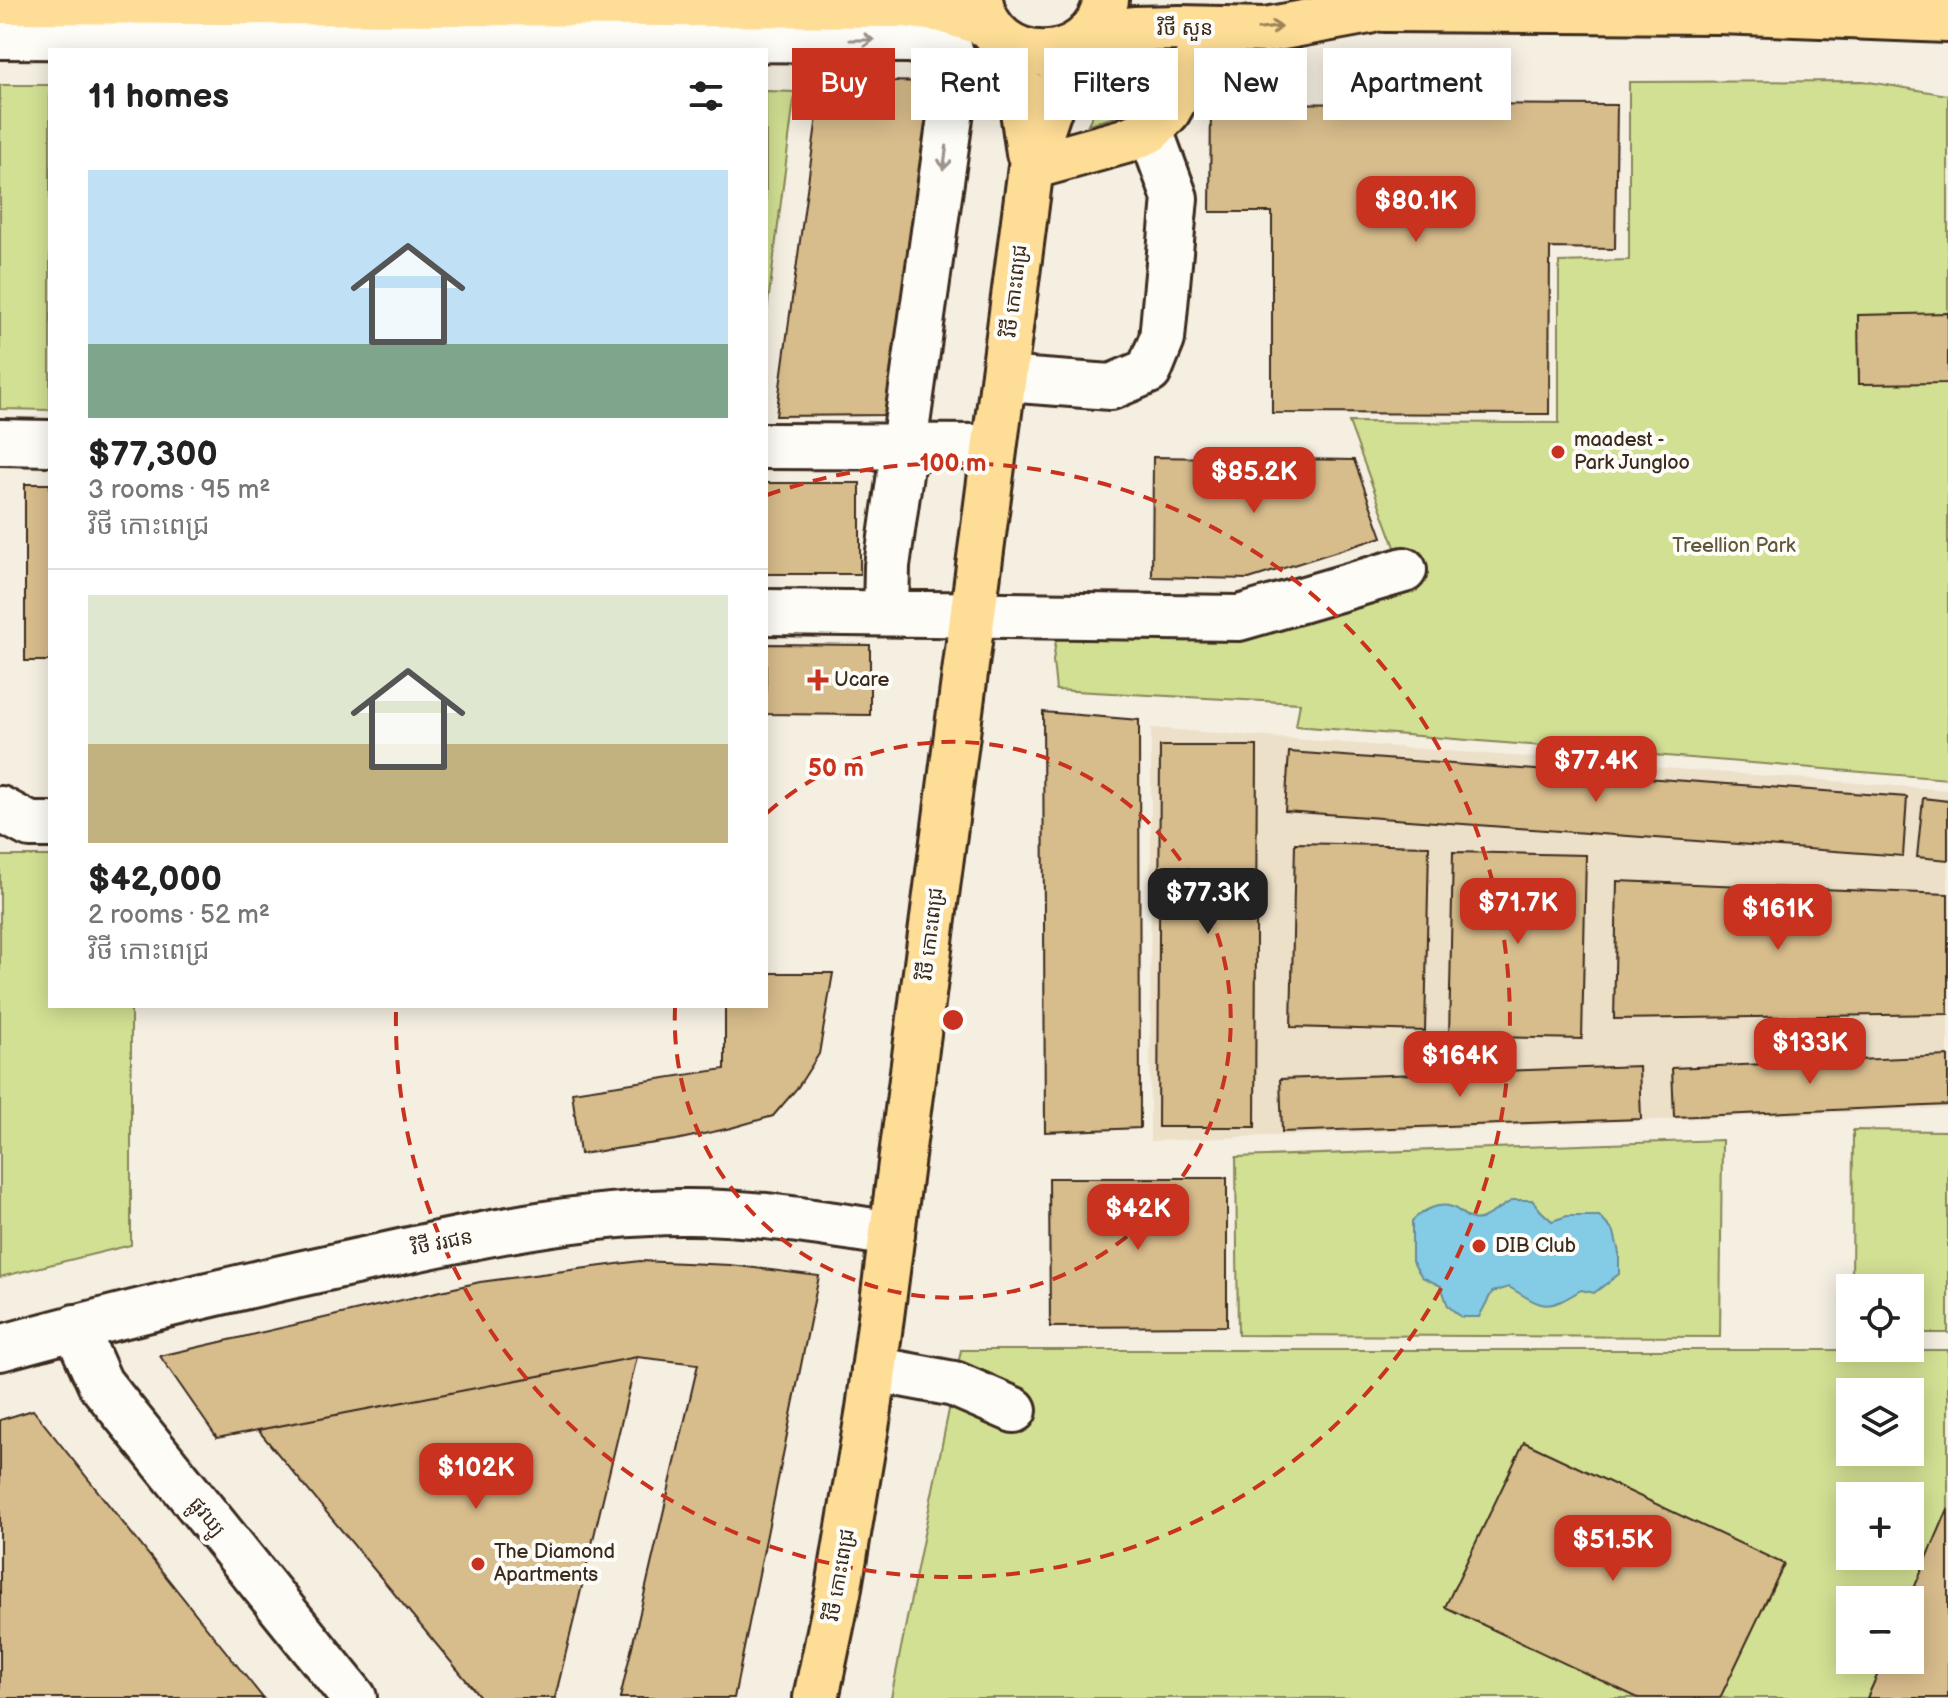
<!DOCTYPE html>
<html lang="en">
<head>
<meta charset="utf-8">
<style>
  body { margin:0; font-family:"Balsamiq Sans","Noto Sans Khmer",sans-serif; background:#f6f6f6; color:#222; height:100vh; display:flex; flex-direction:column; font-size:30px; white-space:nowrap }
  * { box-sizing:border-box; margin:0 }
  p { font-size:26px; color:#767676 }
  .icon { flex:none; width:44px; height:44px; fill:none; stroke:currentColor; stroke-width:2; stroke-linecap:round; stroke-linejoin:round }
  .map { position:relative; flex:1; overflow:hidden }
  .panel { position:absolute; left:48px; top:48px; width:720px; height:960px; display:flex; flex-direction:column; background:#fff; border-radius:0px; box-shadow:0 4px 20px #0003 }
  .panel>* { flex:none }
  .guide { position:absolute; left:792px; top:48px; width:760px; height:72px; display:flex; gap:16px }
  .buttons { position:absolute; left:1836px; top:1274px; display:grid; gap:16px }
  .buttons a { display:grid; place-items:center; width:88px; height:88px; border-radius:0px; background:#fff; box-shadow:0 4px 20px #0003; font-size:40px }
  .price { position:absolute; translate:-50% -68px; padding:0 18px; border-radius:16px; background:#c8321e; color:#fff; font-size:26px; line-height:52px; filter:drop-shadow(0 2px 4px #0008) }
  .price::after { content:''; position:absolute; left:50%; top:48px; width:24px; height:18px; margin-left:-12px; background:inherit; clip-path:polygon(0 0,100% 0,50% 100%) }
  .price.selected { background:#222; color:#fff }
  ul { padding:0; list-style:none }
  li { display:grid; align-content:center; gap:16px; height:424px; padding:0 40px }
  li+li { border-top:2px solid #e0e0e0 }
  li span { display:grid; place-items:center; height:248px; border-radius:0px; color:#555 }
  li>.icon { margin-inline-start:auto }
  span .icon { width:144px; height:144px; fill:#fffc; stroke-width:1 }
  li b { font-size:34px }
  h2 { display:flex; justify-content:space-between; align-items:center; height:96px; padding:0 40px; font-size:34px }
  .chip { padding:0 28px; border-radius:0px; background:#fff; box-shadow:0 4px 20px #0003; font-size:28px; line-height:72px }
  .chip.selected { background:#c8321e; color:#fff }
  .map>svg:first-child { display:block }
</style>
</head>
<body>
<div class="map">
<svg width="1948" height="1698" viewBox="0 0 1948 1698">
  <rect width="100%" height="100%" fill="#f5efe2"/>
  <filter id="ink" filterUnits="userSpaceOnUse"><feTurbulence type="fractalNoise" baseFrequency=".0125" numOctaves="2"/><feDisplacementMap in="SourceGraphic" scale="16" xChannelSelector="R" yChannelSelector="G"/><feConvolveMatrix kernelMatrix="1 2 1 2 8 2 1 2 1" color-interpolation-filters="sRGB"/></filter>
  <g filter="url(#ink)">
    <path fill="#ece0c8" d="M 1151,728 L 1948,790 L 1948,1108 L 1150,1141 Z"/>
    <path fill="#d2e093" stroke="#868558" stroke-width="2" fill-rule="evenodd" d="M 1162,62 C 1149,107 1131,114 1088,124 C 1104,89 1124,71 1162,62 Z
      M 1863,81 L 1948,95 L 1948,779 L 1296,726 L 1300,703 L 1056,690 L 1053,661 L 1057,633 L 1410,588 L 1349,422 L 1559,423 L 1559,262 L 1629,260 L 1629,82 Z
      M 0,85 L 50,85 L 50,410 L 0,409 Z
      M 766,91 L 795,92 L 766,319 Z
      M 0,856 L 50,856 L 50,1006 L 131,1006 L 131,1245 L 0,1277 Z
      M 1853,1130 L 1948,1131 L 1948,1333 L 1910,1333 L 1910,1288 L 1852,1288 Z
      M 1722,1140 L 1720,1337 L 1238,1335 L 1236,1157 Z
      M 961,1350 L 1948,1350 L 1948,1698 L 891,1698 ZM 1850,1392 L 1910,1392 L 1910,1452 L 1850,1452 ZM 1850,1496 L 1910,1496 L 1910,1556 L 1850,1556 ZM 1850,1600 L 1910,1600 L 1910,1660 L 1850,1660 Z"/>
    <path fill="#84cbe6" stroke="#678b96" stroke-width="2" d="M 1513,1200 L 1532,1200 L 1541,1211 L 1552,1221 L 1567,1216 L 1599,1216 L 1614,1232 L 1619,1253 L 1619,1274 L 1594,1293 L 1581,1290 C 1545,1312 1544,1308 1509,1287 L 1492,1292 L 1479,1317 L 1461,1317 L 1448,1306 L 1441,1286 L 1422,1277 L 1412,1261 L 1412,1221 C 1422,1211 1437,1202 1452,1207 C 1462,1211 1468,1222 1480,1219 C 1485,1218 1506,1204 1513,1200 Z"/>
    <path fill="#d7bc8c" stroke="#3b2a1e" stroke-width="2" d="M 822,80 L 937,82 L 887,415 L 776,416 Z
      M 1211,103 L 1617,105 L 1615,249 L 1550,248 L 1549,414 L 1272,413 L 1272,212 L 1210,212 Z
      M 1948,313 L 1948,383 L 1859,384 L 1858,315 Z
      M 1153,457 L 1354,460 L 1382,537 L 1249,579 L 1152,577 Z
      M 766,483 L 860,483 L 860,574 L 766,574 Z
      M 25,484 L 50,484 L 50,661 L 25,661 Z
      M 766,644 L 870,645 L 870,715 L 766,714 Z
      M 1043,712 L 1139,720 L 1140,1128 L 1045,1132 Z
      M 1160,746 L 1257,746 L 1255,1127 L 1158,1127 Z
      M 1289,752 L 1907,797 L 1903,856 L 1285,811 Z
      M 1923,798 L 1948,801 L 1948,860 L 1917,857 Z
      M 1295,843 L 1429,846 L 1425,1031 L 1291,1027 Z
      M 1453,852 L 1586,855 L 1582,1039 L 1449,1036 Z
      M 1617,881 L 1948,894 L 1948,1014 L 1614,1019 Z
      M 766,973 L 833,973 L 819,1054 L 798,1087 L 773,1116 L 731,1128 L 676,1140 L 580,1154 L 572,1092 L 725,1069 L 725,1006 L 766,1006 Z
      M 1948,1056 L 1948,1105 L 1674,1117 L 1672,1068 Z
      M 1639,1066 L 1641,1119 L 1282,1132 L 1280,1079 Z
      M 1049,1178 L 1227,1178 L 1227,1326 L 1050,1327 Z
      M 640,1261 L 730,1265 L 819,1276 L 734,1698 L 620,1698 L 698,1364 L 637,1357 L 217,1438 L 160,1356 L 480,1282 Z
      M 637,1357 L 555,1698 L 481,1698 L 258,1430 Z
      M 33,1410 L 263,1698 L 0,1698 L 0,1420 Z
      M 1524,1442 L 1784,1564 L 1720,1698 L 1638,1698 L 1445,1607 Z
      M 1948,1509 L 1948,1698 L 1867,1698 L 1884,1660 L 1910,1660 L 1909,1600 Z"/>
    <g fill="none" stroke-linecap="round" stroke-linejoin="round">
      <defs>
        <path id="minor" d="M 0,36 L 910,40 L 949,48
          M 1004,379 L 1111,387 L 1149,371 L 1162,339 L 1175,198 L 1150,130
          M 0,442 L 50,443
          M 766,446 L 994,447
          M 766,612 L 1239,618 L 1404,570
          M 886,613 L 887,566 L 957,68 L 949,48 L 935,25
          M 0,809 L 30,825 L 50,825
          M 75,1327 L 100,1383 L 354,1698
          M 0,1348 C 119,1315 238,1287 359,1261 C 464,1238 573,1213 681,1212 C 752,1211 822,1223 892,1234
          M 874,1369 L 954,1384 L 1014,1410"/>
        <path id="major" d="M 980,0 C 992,71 1094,71 1106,0
          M 1334,0 L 1384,9 L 1719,11 L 1948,20
          M 0,1 L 905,5 L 943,10 L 989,25
          M 1003,41 L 1020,90 L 1029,153
          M 1082,41 L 1134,29 L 1180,28 L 1266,30 L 1369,11
          M 1031,167 L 1125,141 L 1150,130 L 1168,111 L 1214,29
          M 816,1698 L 838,1593 L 869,1409 L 1031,167 C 1043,124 1056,85 1076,45"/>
      </defs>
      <use href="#minor" stroke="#3b2a1e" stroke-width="50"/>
      <use href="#major" stroke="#3b2a1e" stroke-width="50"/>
      <use href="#minor" stroke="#fdfcf7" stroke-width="44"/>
      <use href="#major" stroke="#fedd96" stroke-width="44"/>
    </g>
    <defs><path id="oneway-shaft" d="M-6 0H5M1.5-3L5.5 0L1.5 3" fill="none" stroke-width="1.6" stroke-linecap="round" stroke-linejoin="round" transform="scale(2)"/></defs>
    <use stroke="#9c845a" href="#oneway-shaft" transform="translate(1270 28) rotate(-6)"/>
    <g stroke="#9c938a">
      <use href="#oneway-shaft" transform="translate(862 40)"/>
      <use href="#oneway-shaft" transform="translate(945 158) rotate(98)"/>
    </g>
  </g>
  <g fill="none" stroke="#c8321e" stroke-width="4" stroke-dasharray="14 10">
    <path d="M767 813A278 278 0 1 1 675 1008"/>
    <path d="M767 495A557 557 0 1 1 396 1010"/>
  </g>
  <g fill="#c8321e" stroke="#fdfcf7" stroke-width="3">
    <circle cx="1558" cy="452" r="8"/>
    <path d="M814 668h8v8h8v8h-8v8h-8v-8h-8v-8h8z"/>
    <circle cx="1479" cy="1246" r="8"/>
    <circle cx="478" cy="1564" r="8"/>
  </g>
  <g text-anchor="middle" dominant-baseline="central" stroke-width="8" stroke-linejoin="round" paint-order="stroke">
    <g font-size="20" fill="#3b2a1e" stroke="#fdfcf7">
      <text x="1185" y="29">វិថី សួន</text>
      <text transform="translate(1015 291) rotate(-83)">វិថី កោះពេជ្រ</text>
      <text transform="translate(931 934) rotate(-83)">វិថី កោះពេជ្រ</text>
      <text transform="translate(442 1243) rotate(-11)">វិថី វរជន</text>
      <text transform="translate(207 1517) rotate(51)">ផ្លូវឃ្យូ</text>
      <text transform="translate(840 1575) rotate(-80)">វិថី កោះពេជ្រ</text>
    </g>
    <g font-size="20" fill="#3b2a1e" stroke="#fdfcf7" text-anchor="start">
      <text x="1574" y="440">maadest -<tspan x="1574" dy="23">Park Jungloo</tspan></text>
      <text x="834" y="680">Ucare</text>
      <text x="1495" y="1246">DIB Club</text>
      <text x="494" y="1552">The Diamond<tspan x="494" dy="23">Apartments</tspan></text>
    </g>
    <g font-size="20" fill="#61583b" stroke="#fdfcf7">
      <text x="1734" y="546">Treellion Park</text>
    </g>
  </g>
  <circle cx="953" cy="1020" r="12" fill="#c8321e" stroke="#fdfcf7" stroke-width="4"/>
  <g font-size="24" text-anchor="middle" font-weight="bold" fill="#c8321e" stroke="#fdfcf7" stroke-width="8" stroke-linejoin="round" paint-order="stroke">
    <text x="953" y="471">100 m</text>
    <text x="836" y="776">50 m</text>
  </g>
</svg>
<div class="buttons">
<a><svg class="icon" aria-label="locate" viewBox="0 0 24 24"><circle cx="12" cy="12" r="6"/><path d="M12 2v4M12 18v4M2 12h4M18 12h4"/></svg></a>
<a><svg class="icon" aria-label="layers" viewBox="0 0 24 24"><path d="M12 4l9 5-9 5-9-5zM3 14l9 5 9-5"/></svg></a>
<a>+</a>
<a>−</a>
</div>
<b class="price" style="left:1416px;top:244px">$80.1K</b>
<b class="price" style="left:1254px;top:515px">$85.2K</b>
<b class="price" style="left:1596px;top:804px">$77.4K</b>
<b class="price selected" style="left:1208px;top:936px">$77.3K</b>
<b class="price" style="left:1518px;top:946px">$71.7K</b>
<b class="price" style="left:1778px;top:952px">$161K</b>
<b class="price" style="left:1810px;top:1086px">$133K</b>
<b class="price" style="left:1460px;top:1099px">$164K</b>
<b class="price" style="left:1138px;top:1252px">$42K</b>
<b class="price" style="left:476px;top:1511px">$102K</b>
<b class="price" style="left:1613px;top:1583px">$51.5K</b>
<div class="guide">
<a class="chip selected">Buy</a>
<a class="chip">Rent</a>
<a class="chip">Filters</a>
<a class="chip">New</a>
<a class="chip">Apartment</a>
</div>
<section class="panel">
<h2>11 homes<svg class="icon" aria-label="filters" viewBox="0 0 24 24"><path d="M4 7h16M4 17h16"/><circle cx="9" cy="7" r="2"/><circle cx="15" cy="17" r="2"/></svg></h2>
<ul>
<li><span style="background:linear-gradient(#bfe0f5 70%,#7fa58c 0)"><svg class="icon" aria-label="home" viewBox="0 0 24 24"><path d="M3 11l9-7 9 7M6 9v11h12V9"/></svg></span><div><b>$77,300</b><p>3 rooms · 95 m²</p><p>វិថី កោះពេជ្រ</p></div></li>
<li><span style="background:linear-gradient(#dfe7d0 60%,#c2b280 0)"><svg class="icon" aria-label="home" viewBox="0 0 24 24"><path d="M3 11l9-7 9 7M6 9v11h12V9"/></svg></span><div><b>$42,000</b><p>2 rooms · 52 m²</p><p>វិថី កោះពេជ្រ</p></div></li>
</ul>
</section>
</div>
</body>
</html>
